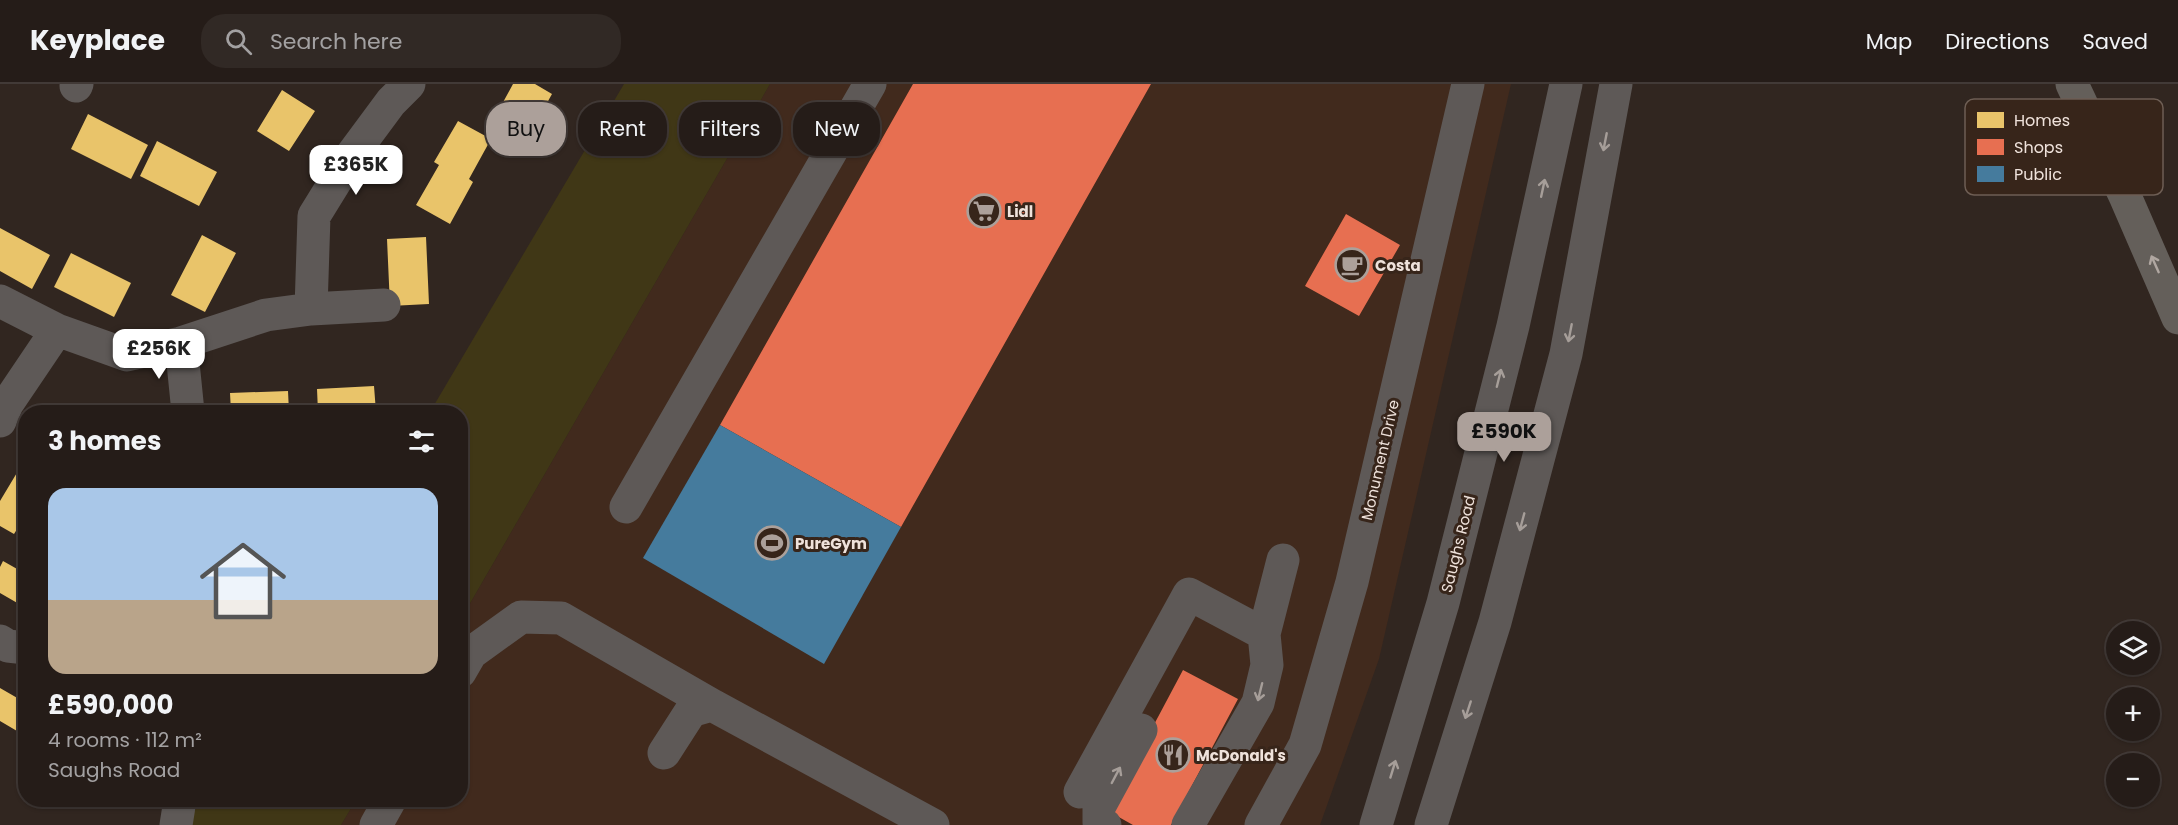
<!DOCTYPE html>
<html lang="en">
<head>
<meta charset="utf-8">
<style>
  body { margin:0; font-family:Poppins,sans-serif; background:#312925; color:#f1f3f6; height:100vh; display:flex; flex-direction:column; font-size:22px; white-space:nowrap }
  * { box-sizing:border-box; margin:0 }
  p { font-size:20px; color:#a3a1a2 }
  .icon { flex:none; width:33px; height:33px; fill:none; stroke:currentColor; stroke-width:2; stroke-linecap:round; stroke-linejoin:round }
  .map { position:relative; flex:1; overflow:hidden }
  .panel { position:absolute; left:18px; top:321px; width:450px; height:402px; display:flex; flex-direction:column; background:#251c18; border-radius:24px; box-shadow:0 2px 4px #0004,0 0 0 2px #423a37 }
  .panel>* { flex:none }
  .hud { position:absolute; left:486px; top:18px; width:570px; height:54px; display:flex; gap:12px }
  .buttons { position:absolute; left:2106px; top:537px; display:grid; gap:12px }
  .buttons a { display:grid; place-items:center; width:54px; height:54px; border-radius:50%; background:#251c18; box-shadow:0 2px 4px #0004,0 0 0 2px #423a37; font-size:30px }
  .price { position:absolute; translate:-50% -51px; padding:0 14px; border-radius:12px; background:#fff; color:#222; font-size:20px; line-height:39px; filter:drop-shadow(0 2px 3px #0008) }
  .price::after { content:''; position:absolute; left:50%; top:36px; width:18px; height:14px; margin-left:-9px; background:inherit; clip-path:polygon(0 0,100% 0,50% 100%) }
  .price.on { background:#aca09a; color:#111 }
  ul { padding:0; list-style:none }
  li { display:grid; align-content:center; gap:12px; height:318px; padding:0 30px }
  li+li { border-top:2px solid #423a37 }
  li span { display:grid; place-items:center; height:186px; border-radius:18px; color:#555 }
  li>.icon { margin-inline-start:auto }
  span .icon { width:108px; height:108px; fill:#fffc; stroke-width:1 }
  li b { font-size:26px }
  h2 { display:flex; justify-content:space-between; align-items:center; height:72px; padding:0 30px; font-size:26px }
  .tag { padding:0 21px; border-radius:24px; background:#251c18; box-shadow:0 2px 4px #0004,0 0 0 2px #423a37; font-size:21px; line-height:54px }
  .tag.on { background:#aca09a; color:#111 }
  header { display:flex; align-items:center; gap:36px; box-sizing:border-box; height:84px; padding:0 30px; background:#251c18; border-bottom:2px solid #423a37 }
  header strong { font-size:28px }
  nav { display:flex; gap:33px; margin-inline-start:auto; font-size:21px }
  .search { width:420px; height:54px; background:#312925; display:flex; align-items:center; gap:15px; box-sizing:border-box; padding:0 21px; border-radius:24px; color:#a3a1a2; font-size:22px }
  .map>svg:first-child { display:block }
</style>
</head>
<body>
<header>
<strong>Keyplace</strong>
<div class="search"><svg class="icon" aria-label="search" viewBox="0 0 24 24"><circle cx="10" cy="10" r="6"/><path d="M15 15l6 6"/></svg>Search here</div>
<nav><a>Map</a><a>Directions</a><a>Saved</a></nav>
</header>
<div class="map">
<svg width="2178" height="741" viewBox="0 0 2178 741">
  <rect width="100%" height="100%" fill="#312620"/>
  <path fill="#412a1d" d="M 770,0 L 1511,0 L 1379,575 L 1320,741 L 341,741 L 356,716 L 460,716 L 461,535 Z"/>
  <path fill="#403716" d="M 624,0 L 770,0 L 461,535 L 460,328 L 430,328 Z
    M 201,716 L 356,716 L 341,741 L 186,741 Z"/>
  <path fill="#e9c46a" d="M 513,0 L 535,0 L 552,10 L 529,51 L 495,33 Z
    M 282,6 L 315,27 L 289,67 L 257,47 Z
    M 88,30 L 148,61 L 131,95 L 71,65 Z
    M 458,37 L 491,55 L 469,95 L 473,98 L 450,140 L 416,121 L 439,81 L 434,78 Z
    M 157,57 L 217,88 L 199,122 L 140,92 Z
    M 0,144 L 50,171 L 32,205 L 0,187 Z
    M 202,151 L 236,169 L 205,228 L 171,211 Z
    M 426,153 L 429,220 L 390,222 L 387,155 Z
    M 71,169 L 131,199 L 114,233 L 54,203 Z
    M 374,302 L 376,328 L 318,328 L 317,305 Z
    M 288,307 L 289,328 L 231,328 L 230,309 Z
    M 21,382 L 26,385 L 26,431 L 14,450 L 0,442 L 0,417 Z
    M 3,477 L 26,490 L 26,524 L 0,509 L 0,483 Z
    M 0,604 L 26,619 L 26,633 L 17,647 L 0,637 Z"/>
  <path fill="#e76f51" d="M 913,0 L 1151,0 L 901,443 L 720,341 Z
    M 1346,130 L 1400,161 L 1359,232 L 1305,202 Z
    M 1183,586 L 1238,615 L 1171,741 L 1133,741 L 1108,727 Z"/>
  <path fill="#457b9d" d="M 720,341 L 901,443 L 824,580 L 643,474 Z"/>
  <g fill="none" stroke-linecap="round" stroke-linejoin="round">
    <path stroke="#5e5957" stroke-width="33" d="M 76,2 L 77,0
      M 0,217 L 57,246 L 127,271 L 181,259 L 266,231 L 311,225 L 384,221
      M 311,225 L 314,132 L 351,72 L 391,18 L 409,0
      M 181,259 L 188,328
      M 0,337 L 7,320 L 57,246
      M 626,423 L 870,0
      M 0,557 L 8,562 L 26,564
      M 460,588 L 471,569 L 521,533 L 561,534 L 712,621
      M 664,669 L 691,627 L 712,621 L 933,741
      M 1080,708 L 1189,510 L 1264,550
      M 176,741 L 180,716
      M 376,741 L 390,716
      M 1105,741 L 1099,738 L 1099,723 L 1141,646
      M 1188,741 L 1258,619 L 1267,581 L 1264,550 L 1283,476
      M 1261,741 L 1305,661 L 1352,498 L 1468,0
      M 1376,741 L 1443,519 L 1513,242 L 1566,0
      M 1431,741 L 1495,538 L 1566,270 L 1616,0"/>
    <path stroke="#645f5a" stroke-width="33" d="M 2072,0 L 2125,112 L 2178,234"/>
  </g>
  <defs><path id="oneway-shaft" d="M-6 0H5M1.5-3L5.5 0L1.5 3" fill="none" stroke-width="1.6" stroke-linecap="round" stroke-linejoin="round" transform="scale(1.5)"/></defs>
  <g stroke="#a69e99">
    <use href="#oneway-shaft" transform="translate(1605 58) rotate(101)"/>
    <use href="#oneway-shaft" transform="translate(1543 104) rotate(-78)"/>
    <use href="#oneway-shaft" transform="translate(1570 249) rotate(101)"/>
    <use href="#oneway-shaft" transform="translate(1499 294) rotate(-76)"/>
    <use href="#oneway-shaft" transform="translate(1522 438) rotate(105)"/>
    <use href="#oneway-shaft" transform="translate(1260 608) rotate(104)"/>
    <use href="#oneway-shaft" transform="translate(1468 626) rotate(108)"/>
    <use href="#oneway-shaft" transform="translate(1393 685) rotate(-73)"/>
    <use href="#oneway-shaft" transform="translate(1116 691) rotate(-62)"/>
  </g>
  <use stroke="#b0a7a1" href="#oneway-shaft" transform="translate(2155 180) rotate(-114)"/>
  <defs>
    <symbol id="supermarket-ring" viewBox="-11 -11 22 22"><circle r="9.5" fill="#37251a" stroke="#aca09a" stroke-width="1.5"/><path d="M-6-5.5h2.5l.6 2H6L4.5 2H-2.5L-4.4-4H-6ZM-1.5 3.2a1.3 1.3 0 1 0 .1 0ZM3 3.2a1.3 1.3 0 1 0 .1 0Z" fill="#aca09a"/></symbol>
    <symbol id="cafe-ring" viewBox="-11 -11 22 22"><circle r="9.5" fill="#37251a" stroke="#aca09a" stroke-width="1.5"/><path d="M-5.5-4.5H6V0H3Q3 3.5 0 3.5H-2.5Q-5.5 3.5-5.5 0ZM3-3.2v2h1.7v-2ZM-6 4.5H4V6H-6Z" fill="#aca09a"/></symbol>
    <symbol id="stadium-ring" viewBox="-11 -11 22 22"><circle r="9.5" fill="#37251a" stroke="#aca09a" stroke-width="1.5"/><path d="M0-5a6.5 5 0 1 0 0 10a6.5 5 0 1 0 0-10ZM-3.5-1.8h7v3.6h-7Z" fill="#aca09a"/></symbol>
    <symbol id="restaurant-ring" viewBox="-11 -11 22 22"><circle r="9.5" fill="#37251a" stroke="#aca09a" stroke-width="1.5"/><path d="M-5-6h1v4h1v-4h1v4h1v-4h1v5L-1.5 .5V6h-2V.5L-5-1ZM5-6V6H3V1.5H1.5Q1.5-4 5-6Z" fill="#aca09a"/></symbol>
  </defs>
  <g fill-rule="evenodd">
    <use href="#supermarket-ring" x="965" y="108" width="38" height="38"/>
    <use href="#cafe-ring" x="1333" y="162" width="38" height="38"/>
    <use href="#stadium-ring" x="753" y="440" width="38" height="38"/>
    <use href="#restaurant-ring" x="1154" y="652" width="38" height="38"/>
  </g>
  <g text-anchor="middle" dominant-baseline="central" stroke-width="6" stroke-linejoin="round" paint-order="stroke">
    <g font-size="15" font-weight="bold" fill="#efe2db" stroke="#37251a" text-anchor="start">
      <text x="1007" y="127">Lidl</text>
      <text x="1375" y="181">Costa</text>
      <text x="795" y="459">PureGym</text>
      <text x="1196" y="671">McDonald's</text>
    </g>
    <g font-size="15" fill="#efe2db" stroke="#37251a">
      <text transform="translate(1380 376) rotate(-77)">Monument Drive</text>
      <text transform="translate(1458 460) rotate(-76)">Saughs Road</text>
    </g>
  </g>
  <rect x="1965" y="15" width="198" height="96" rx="9" fill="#37251a" stroke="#6e5e54" stroke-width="1.5"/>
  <rect x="1977" y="28" width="27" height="16" fill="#e9c46a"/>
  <rect x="1977" y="55" width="27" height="16" fill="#e76f51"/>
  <rect x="1977" y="82" width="27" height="16" fill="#457b9d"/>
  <g font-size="16" fill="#efe2db">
    <text x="2014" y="42">Homes</text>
    <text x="2014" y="69">Shops</text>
    <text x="2014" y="96">Public</text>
  </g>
</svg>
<div class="buttons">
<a><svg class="icon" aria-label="layers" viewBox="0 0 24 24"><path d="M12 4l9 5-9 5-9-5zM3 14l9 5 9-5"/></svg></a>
<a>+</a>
<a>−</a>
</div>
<b class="price" style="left:356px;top:112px">£365K</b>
<b class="price" style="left:159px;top:296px">£256K</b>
<b class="price on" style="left:1504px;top:379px">£590K</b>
<div class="hud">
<a class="tag on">Buy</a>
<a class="tag">Rent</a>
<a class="tag">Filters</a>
<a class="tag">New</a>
</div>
<section class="panel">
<h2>3 homes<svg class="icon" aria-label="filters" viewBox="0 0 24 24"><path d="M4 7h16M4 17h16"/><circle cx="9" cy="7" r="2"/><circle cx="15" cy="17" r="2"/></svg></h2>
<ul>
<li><span style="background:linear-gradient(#a9c7e8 60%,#b9a48a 0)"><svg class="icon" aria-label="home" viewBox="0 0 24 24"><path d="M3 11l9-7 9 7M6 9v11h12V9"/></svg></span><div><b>£590,000</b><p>4 rooms · 112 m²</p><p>Saughs Road</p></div></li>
</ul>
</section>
</div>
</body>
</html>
